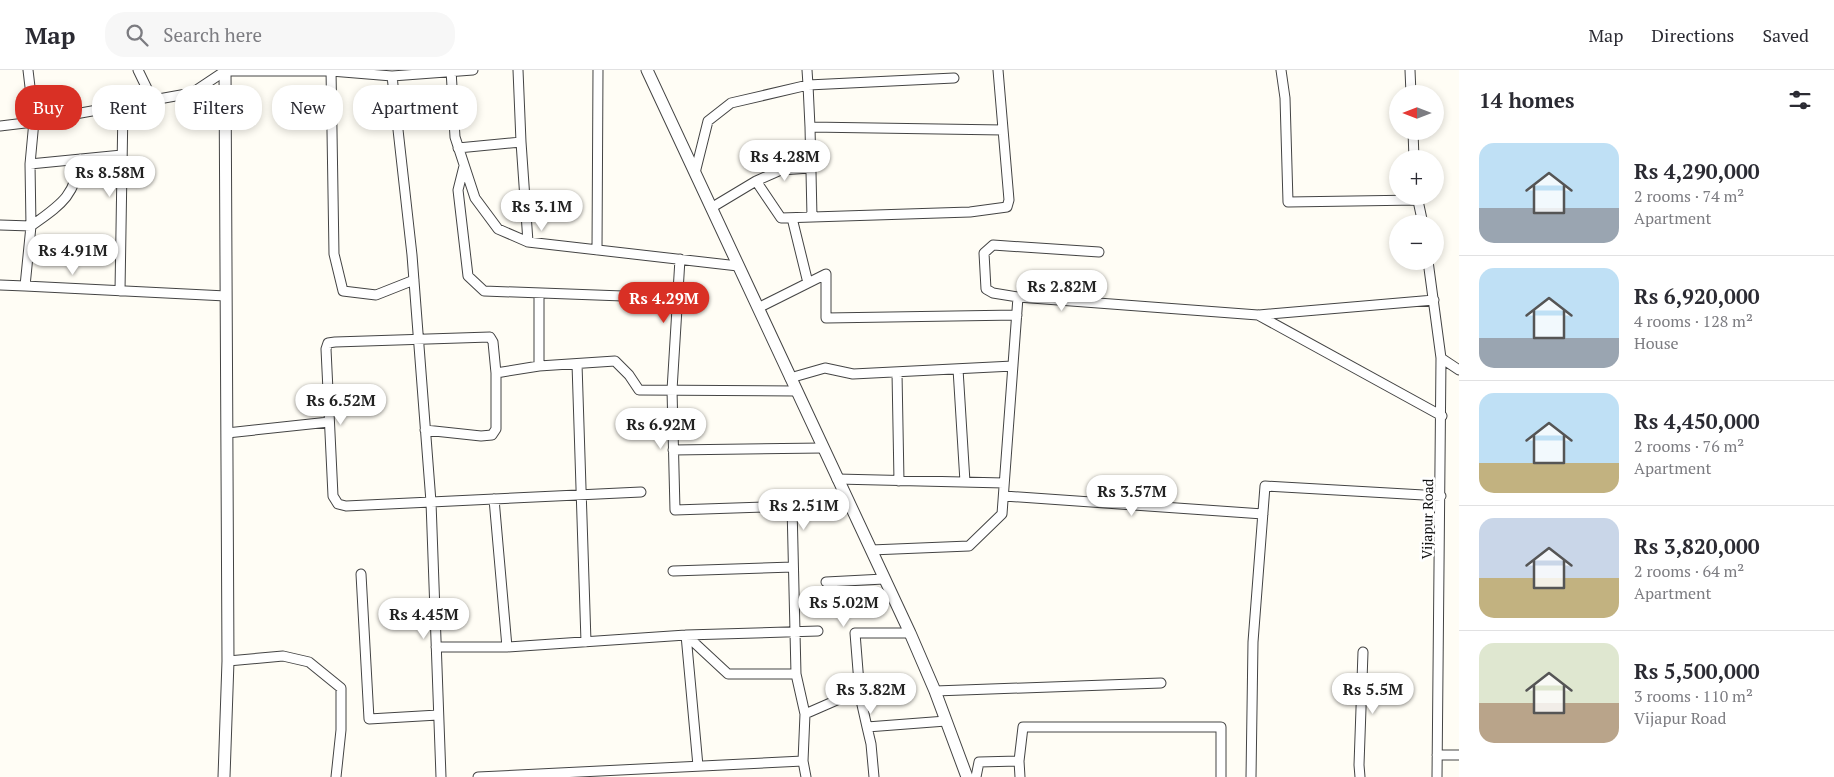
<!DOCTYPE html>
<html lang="en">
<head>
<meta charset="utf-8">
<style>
  body { margin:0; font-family:"PT Serif",serif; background:#f7f7f7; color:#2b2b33; height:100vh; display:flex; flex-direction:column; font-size:19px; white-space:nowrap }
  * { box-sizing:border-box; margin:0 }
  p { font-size:16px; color:#7c7c81 }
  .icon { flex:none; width:28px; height:28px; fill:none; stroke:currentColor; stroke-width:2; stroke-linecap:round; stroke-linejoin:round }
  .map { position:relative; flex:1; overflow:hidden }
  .sheet { display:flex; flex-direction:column; background:#fff; width:375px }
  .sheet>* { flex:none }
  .banner { position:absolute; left:15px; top:15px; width:475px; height:45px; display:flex; gap:10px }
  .needle { width:32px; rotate:270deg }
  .fabs { position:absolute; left:1389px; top:15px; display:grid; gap:10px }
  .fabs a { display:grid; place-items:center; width:55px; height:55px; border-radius:50%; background:#fff; box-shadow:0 2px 8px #0003; font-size:25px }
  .price { position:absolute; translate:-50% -42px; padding:0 11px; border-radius:18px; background:#fff; color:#222; font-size:16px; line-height:32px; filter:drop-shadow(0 1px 2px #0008) }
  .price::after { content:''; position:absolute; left:50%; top:30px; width:15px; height:11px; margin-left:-8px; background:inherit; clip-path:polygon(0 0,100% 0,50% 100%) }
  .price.current { background:#d93025; color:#fff }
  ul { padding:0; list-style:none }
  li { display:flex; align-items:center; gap:15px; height:125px; padding:0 20px }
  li+li { border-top:1px solid #e1e1e2 }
  li span { display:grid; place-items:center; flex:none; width:140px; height:100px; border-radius:15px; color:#555 }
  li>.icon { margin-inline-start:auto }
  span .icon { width:60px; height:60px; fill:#fffc; stroke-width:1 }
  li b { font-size:21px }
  h2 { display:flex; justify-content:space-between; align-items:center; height:60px; padding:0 20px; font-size:21px }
  .tag { padding:0 18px; border-radius:20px; background:#fff; box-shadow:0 2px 8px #0003; font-size:18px; line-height:45px }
  .tag.current { background:#d93025; color:#fff }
  header { display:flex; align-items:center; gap:30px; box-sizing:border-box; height:70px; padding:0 25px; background:#fff; border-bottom:1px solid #e1e1e2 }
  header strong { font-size:24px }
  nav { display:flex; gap:28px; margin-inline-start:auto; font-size:18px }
  .search { width:350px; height:45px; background:#f7f7f7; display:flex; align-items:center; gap:12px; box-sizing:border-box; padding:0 18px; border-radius:20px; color:#7c7c81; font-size:19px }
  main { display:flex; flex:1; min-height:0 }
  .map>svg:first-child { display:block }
</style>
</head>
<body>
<header>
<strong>Map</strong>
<div class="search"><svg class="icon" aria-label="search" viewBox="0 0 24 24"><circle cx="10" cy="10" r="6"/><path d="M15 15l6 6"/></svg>Search here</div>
<nav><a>Map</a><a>Directions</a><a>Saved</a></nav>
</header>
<main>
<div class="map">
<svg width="1459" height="707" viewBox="0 0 1459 707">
  <rect width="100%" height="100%" fill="#fffdf5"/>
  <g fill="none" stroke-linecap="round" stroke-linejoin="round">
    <defs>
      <path id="minor" d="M 28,0 L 34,51 L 30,94 L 122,85
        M 138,0 L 153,31
        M 331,0 L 334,184 L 343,221 L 376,225 L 414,210
        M 451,0 L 455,67 L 475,128 L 498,159 L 528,172 L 738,196
        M 473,0 L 392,6 L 412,185 L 431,432 L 641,422
        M 1281,0 L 1285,28 L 1288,132 L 1418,130
        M 1410,0 L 1411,24
        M 0,56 L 25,53 L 192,23 L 225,1 L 331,1 L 392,6
        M 810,57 L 808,15 L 954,8
        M 1413,61 L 1414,89
        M 521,72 L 528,172
        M 458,78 L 521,72 L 518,0
        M 30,94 L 31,156
        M 464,96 L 458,120 L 468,206 L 484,221 L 677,228
        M 695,103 L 708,51 L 731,33 L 808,15 L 807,0
        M 756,111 L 781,100 L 810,98
        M 1417,126 L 1423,154
        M 711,138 L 756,111 L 781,148 L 970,142 L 1007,137 L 1009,130 L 998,0
        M 812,147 L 810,57 L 1003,60
        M 792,148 L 808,213
        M 0,155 L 31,156 L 25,216 L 0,215
        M 31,156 C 60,135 75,127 80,89
        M 597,180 L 598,0
        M 680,189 L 672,320 L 675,440 L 792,436 L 796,604
        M 1428,191 L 1441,288 L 1437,707
        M 25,216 L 226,226
        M 120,221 L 123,36
        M 1018,227 L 993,223 L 986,219 L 984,183 L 993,175 L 1099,182
        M 758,238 L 826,204 L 826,248 L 1017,245
        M 1259,245 L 1434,230
        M 1441,288 L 1459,300
        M 577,294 L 586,572
        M 539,296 L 539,223
        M 958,299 L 965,412
        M 897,303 L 899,411
        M 790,308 L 825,298 L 853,304 L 1013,296
        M 425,360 L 481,366 L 492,365 L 496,359 L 496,303 L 539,296 L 615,291 L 629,305 L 639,320 L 796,321
        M 227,363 L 329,352
        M 673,380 L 823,378
        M 837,409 L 1004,413
        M 1004,426 L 1263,444
        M 871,480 L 969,476 L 1002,444 L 1018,227 L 1258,245 L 1442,346
        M 673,501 L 793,497
        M 361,504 L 369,649 L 438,645
        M 826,512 L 884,509
        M 686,565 L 728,604 L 796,604 L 805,644 L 860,620
        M 686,565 L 698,696
        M 436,577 L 507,577 L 494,429
        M 507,577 L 686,565 L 818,561
        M 228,591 L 283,586 L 309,592 L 341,618 L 341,660 L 336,707
        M 935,621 L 1161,613
        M 867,657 L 860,626 L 855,563 L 910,563
        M 1437,685 L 1459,685
        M 803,691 L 805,644
        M 1019,691 L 1023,657 L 1221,657 L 1221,707
        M 441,707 L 431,432 L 346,436 L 338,434 L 333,426 L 326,279 L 328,273 L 335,272 L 490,267 L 493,272 L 496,303
        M 478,707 L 803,691 L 806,707
        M 874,707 L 871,674 L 867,657 L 946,651
        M 976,707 L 979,692 L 1019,691 L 1020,707
        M 1251,707 L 1253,572 L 1265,416 L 1441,426
        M 1360,707 L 1359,695 L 1363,582"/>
      <path id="tertiary" d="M 647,0 L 910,563 L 935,621 L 967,707
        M 224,707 L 228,591 L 225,0"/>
    </defs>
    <use href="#minor" stroke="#444" stroke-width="11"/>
    <use href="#tertiary" stroke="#444" stroke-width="13"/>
    <use href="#minor" stroke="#fff" stroke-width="9"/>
    <use href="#tertiary" stroke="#fff" stroke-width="11"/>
  </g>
  <g text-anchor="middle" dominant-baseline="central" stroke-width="5" stroke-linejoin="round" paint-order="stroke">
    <g font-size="14" fill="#111" stroke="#fff">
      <text transform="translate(1427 449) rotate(-89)">Vijapur Road</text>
    </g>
  </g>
</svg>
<div class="fabs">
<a><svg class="needle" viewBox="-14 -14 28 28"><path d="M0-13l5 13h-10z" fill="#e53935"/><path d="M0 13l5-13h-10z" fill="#7c7c81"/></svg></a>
<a>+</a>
<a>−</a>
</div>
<b class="price" style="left:785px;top:112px">Rs 4.28M</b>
<b class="price" style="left:110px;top:128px">Rs 8.58M</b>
<b class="price" style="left:542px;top:162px">Rs 3.1M</b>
<b class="price" style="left:73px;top:206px">Rs 4.91M</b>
<b class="price" style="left:1062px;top:242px">Rs 2.82M</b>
<b class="price current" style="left:664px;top:254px">Rs 4.29M</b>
<b class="price" style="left:341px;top:356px">Rs 6.52M</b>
<b class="price" style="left:661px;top:380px">Rs 6.92M</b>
<b class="price" style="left:1132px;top:447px">Rs 3.57M</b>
<b class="price" style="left:804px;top:461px">Rs 2.51M</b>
<b class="price" style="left:844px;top:558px">Rs 5.02M</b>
<b class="price" style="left:424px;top:570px">Rs 4.45M</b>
<b class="price" style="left:871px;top:645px">Rs 3.82M</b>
<b class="price" style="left:1373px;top:645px">Rs 5.5M</b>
<div class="banner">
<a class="tag current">Buy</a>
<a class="tag">Rent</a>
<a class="tag">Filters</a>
<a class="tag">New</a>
<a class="tag">Apartment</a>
</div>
</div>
<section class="sheet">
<h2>14 homes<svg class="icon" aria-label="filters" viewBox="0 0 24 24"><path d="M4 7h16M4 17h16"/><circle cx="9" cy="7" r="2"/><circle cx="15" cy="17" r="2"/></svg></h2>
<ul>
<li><span style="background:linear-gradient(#bfe0f5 65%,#9aa5b1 0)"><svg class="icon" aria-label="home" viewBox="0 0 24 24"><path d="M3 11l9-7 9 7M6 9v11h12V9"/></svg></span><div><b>Rs 4,290,000</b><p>2 rooms · 74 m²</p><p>Apartment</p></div></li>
<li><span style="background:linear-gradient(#bfe0f5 70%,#9aa5b1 0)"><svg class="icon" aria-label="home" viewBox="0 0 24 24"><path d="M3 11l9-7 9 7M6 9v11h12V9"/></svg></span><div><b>Rs 6,920,000</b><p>4 rooms · 128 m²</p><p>House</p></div></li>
<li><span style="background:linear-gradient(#bfe0f5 70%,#c2b280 0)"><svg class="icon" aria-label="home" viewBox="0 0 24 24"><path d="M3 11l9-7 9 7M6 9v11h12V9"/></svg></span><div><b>Rs 4,450,000</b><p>2 rooms · 76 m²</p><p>Apartment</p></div></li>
<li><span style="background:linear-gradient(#c9d6e8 60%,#c2b280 0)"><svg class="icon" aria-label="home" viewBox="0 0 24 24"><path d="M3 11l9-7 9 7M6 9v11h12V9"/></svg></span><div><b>Rs 3,820,000</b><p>2 rooms · 64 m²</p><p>Apartment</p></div></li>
<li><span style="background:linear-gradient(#dfe7d0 60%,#b9a48a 0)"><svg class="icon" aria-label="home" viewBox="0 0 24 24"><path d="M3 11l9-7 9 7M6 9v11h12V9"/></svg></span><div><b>Rs 5,500,000</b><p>3 rooms · 110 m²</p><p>Vijapur Road</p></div></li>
</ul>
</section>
</main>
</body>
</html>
